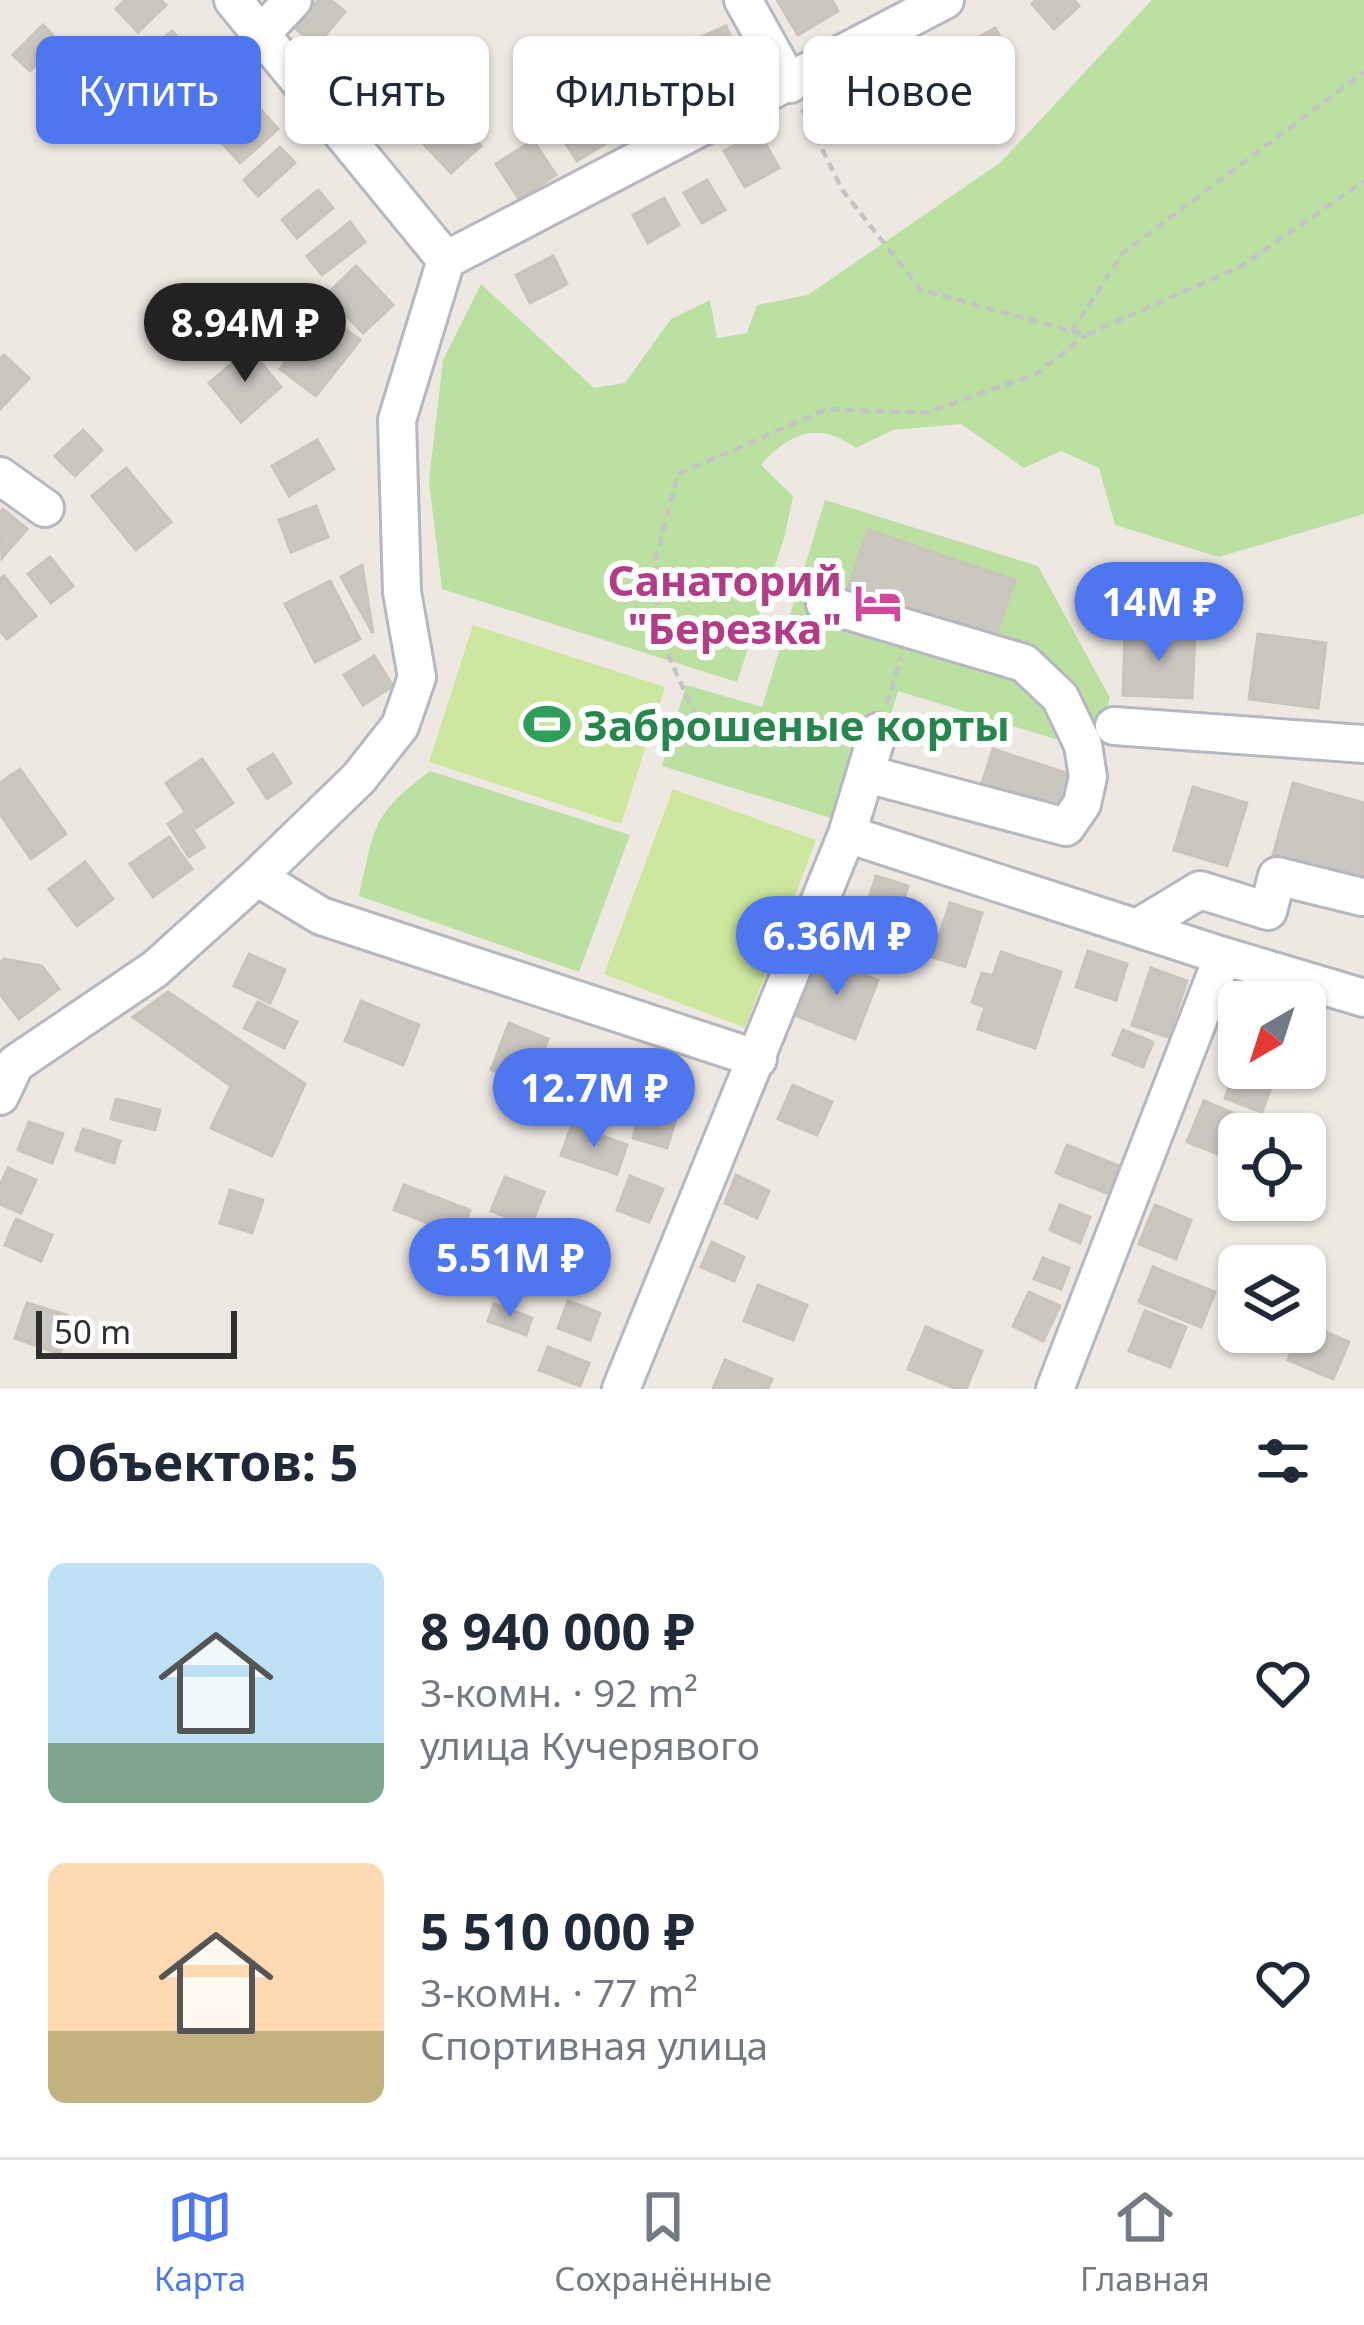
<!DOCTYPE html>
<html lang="ru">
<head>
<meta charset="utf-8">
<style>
  body { margin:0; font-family:"Noto Sans",sans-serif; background:#f2f2f3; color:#1f2937; height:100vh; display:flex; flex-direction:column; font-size:45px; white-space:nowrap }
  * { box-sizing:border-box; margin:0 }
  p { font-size:39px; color:#747a83 }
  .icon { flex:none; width:66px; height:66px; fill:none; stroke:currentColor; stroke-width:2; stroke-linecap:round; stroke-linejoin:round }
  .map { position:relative; height:1389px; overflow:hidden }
  .panel { display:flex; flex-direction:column; background:#fff; flex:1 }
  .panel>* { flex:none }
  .guide { position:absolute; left:36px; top:36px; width:1293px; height:108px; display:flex; gap:24px }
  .needle { width:78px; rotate:219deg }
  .controls { position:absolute; left:1218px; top:981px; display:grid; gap:24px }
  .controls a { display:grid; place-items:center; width:108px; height:108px; border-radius:18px; background:#fff; box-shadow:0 3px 9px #0004; font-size:60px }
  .scale { position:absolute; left:36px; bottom:30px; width:201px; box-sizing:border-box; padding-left:12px; border:6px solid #2e2e2e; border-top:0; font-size:33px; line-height:42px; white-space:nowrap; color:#2e2e2e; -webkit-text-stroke:9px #fff; paint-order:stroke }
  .price { position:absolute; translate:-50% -102px; padding:0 27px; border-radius:42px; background:#4e76ef; color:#fff; font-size:39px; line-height:78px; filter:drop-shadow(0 3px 6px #0008) }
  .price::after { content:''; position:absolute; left:50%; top:72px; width:36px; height:27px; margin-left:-18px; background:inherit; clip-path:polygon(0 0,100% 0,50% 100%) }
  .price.on { background:#222; color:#fff }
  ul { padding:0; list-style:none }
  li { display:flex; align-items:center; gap:36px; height:300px; padding:0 48px }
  li span { display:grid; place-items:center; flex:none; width:336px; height:240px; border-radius:18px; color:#555 }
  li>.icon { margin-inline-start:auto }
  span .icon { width:144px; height:144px; fill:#fffc; stroke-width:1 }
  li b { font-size:51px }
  h2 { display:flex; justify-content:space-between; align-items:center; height:144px; padding:0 48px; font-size:51px }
  .tag { padding:0 42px; border-radius:18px; background:#fff; box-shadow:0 3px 9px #0004; font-size:42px; line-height:108px }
  .tag.on { background:#4e76ef; color:#fff }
  .tabs { display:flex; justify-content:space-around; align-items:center; height:168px; border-top:3px solid #e0e1e3; background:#fff; font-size:33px; color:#747a83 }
  .tabs a { display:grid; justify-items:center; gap:6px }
  .tabs .on { color:#4e76ef }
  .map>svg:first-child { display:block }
</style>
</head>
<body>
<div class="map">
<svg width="1364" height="1389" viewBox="0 0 1364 1389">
  <rect width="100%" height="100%" fill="#eee8e2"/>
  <path fill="#bbe0a2" d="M 1152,0 L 1364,0 L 1364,514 L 1219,557 L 1115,525 L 1099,468 L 1061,451 L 1024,468 L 961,424 L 893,430 L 856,448 C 819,421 790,432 761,465 L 793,496 L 785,535 L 737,682 L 442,589 L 429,481 L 443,360 L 481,284 L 594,388 L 625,383 L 671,319 L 710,300 L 717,338 L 747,333 L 757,305 L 808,295 L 1001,162 Z
    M 825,500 L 1038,566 L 1110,698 L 1094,751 L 898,691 L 857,826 L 662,766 L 686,685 L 762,707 Z
    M 430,771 L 630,835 L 579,972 L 359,896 C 375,828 370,815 430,771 Z"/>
  <path fill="#cde79f" d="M 473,625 L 665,687 L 621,824 L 429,762 Z
    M 673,789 L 816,840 L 745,1028 L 604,974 Z"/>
  <path fill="#cac6c0" stroke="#cac4bb" stroke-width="3" d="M 125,0 L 161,0 L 166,5 L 138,32 L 116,9 Z
    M 318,0 L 331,0 L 345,12 L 316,46 L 295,28 Z
    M 777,0 L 832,0 L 838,11 L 798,35 Z
    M 1036,0 L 1074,0 L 1079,6 L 1054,29 L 1032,4 Z
    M 43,25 L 59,42 L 30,71 L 13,55 Z
    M 726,26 L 744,66 L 703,84 L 685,44 Z
    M 995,28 L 1012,58 L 989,71 L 972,41 Z
    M 172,31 L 191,53 L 163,77 L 144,56 Z
    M 413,45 L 444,68 L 422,97 L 391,74 Z
    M 368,46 L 389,64 L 360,99 L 339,80 Z
    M 948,55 L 967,87 L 944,100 L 926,68 Z
    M 195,59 L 218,84 L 186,113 L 162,88 Z
    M 911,64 L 927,93 L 901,107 L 885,77 Z
    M 62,70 L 80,89 L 55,113 L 37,94 Z
    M 876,92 L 895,124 L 865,141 L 846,108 Z
    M 252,100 L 278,129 L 240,163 L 214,134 Z
    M 588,110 L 608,142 L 577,161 L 557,130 Z
    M 452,114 L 481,146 L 451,173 L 422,142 Z
    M 759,132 L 779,168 L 745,187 L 724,151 Z
    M 533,140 L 556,175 L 519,199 L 496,164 Z
    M 280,147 L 295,163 L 258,196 L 244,180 Z
    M 707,180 L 725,210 L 702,223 L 684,193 Z
    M 318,190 L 333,208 L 297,238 L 282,220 Z
    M 664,198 L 679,225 L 648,243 L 633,215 Z
    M 350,222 L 365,242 L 322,275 L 307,256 Z
    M 553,256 L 567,284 L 530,303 L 516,275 Z
    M 356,266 L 393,305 L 363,333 L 326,295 Z
    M 324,313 L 360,340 L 316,396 L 280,369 Z
    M 249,349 L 281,387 L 241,422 L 209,383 Z
    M 4,355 L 29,378 L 0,409 L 0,359 Z
    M 83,430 L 102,450 L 75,476 L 55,456 Z
    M 317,440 L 334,469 L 289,496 L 272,466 Z
    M 126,468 L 171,522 L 136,550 L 92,496 Z
    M 316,506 L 328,537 L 291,552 L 279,520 Z
    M 3,509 L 27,529 L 2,558 L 0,513 Z
    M 868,530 L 1015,580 L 993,644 L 846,594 Z
    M 50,557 L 73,586 L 51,603 L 28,574 Z
    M 362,565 L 373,633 L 341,577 Z
    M 4,576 L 36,616 L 7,639 L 0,631 L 0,579 Z
    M 330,581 L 360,639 L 315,662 L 285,604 Z
    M 1125,630 L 1195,633 L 1192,698 L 1123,695 Z
    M 1258,634 L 1326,643 L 1318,708 L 1249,699 Z
    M 374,656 L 393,686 L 363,705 L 344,675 Z
    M 993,749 L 1075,776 L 1061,819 L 979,792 Z
    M 273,754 L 291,783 L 267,799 L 248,769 Z
    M 202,759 L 233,803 L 196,828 L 166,783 Z
    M 20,769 L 66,834 L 31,859 L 0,814 L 0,783 Z
    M 1293,783 L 1364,803 L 1364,880 L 1273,855 Z
    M 1193,787 L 1247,803 L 1227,866 L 1174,850 Z
    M 183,814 L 204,847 L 189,857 L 168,824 Z
    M 169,837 L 192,869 L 153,897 L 130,864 Z
    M 85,862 L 113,899 L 77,926 L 49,889 Z
    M 876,876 L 908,886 L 885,957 L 854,947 Z
    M 950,903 L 982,913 L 965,967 L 932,957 Z
    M 1088,951 L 1127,964 L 1116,1000 L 1076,987 Z
    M 1001,952 L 1061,972 L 1035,1048 L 978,1029 L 985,1007 L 972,1002 L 982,973 L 993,976 Z
    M 249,954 L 285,970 L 270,1003 L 234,986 Z
    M 820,957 L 878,980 L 855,1039 L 797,1016 Z
    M 4,959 L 42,966 L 59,989 L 19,1019 L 0,994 L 0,962 Z
    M 1151,968 L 1187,981 L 1168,1037 L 1132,1025 Z
    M 168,992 L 305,1084 L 272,1156 L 211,1128 L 231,1086 L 133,1017 Z
    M 361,1001 L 419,1025 L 403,1065 L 345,1041 Z
    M 258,1002 L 297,1022 L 284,1048 L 244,1028 Z
    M 509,1023 L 548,1039 L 530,1085 L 491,1070 Z
    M 1123,1030 L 1153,1042 L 1143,1067 L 1113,1055 Z
    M 558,1057 L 616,1080 L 604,1113 L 545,1090 Z
    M 1239,1060 L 1239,1068 L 1278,1068 L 1262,1112 L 1225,1098 Z
    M 793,1085 L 832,1102 L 817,1135 L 778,1119 Z
    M 116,1099 L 160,1110 L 155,1130 L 111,1119 Z
    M 1204,1101 L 1240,1116 L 1223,1156 L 1187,1142 Z
    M 642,1105 L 677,1115 L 667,1148 L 633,1138 Z
    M 29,1122 L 63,1134 L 52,1163 L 18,1150 Z
    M 572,1125 L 627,1145 L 617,1174 L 561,1155 Z
    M 83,1129 L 120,1141 L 114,1163 L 76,1150 Z
    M 1067,1145 L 1119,1166 L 1109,1194 L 1056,1173 Z
    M 8,1168 L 36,1180 L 21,1213 L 0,1204 L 0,1185 Z
    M 736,1175 L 769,1191 L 757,1218 L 725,1203 Z
    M 630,1176 L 663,1189 L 649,1222 L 617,1210 Z
    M 505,1177 L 544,1192 L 531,1226 L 491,1211 Z
    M 404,1185 L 470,1210 L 460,1235 L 394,1210 Z
    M 230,1190 L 263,1200 L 252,1233 L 220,1223 Z
    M 1060,1205 L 1090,1217 L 1080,1243 L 1050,1230 Z
    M 1155,1205 L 1191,1220 L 1176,1259 L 1139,1244 Z
    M 16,1219 L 52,1235 L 41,1261 L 5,1245 Z
    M 712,1242 L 744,1257 L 734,1281 L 701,1267 Z
    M 1043,1258 L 1069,1268 L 1061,1289 L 1034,1279 Z
    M 1153,1267 L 1215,1292 L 1201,1327 L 1139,1302 Z
    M 758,1285 L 807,1305 L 793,1340 L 744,1321 Z
    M 1029,1292 L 1060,1306 L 1043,1341 L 1013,1326 Z
    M 568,1301 L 600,1313 L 590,1340 L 558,1328 Z
    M 27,1303 L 72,1317 L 60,1354 L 15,1338 Z
    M 494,1304 L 532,1318 L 526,1335 L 488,1321 Z
    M 1145,1311 L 1186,1327 L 1170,1367 L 1129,1351 Z
    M 1305,1323 L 1349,1342 L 1333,1379 L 1288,1360 L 1299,1332 L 1305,1332 Z
    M 926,1327 L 982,1351 L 966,1389 L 956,1389 L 908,1369 Z
    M 548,1347 L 589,1363 L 580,1386 L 539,1370 Z
    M 725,1360 L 772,1379 L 768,1389 L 713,1389 Z"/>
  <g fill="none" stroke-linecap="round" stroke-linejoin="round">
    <defs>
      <path id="minor" d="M 233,0 L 446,260
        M 743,0 L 790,84
        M 262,33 L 293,0
        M 446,260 L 945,0
        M 0,476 L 45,508
        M 825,604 L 1024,663 L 1060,697 L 1083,745 L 1088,777 L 1082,804 L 1066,827 L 867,774
        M 1114,726 L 1364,744
        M 847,834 L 1223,956 L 1364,998
        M 257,877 L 321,916 L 758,1059
        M 1137,928 L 1200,890 L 1268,911 L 1277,876 L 1362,897
        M 0,1096 L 15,1064 L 155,969 L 257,877 L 359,778 L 400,726 L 417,677 L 402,592 L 397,420 L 446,260
        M 621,1389 L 847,834 L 878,732
        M 1055,1389 L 1223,956"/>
    </defs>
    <use href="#minor" stroke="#b5b8c0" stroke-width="42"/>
    <path stroke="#c4c4c4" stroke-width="4.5" stroke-dasharray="9 6" stroke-linecap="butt" d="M 802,109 L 843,191 L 921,290 L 1086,335 L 1240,267 L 1364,181
      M 1072,331 L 1123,253 L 1364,72
      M 887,704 L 901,657
      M 696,717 L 658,632 L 656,558 L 678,474 L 827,409 L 925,413 L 1036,374 L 1086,335"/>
    <use href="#minor" stroke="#fff" stroke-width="36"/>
  </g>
  <defs>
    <symbol id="hotel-bare" viewBox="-9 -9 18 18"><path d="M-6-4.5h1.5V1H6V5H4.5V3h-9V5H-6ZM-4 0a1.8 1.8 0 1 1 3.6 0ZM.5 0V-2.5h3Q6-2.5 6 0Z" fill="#d1479c" stroke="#fff" stroke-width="2.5" paint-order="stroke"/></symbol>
    <symbol id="stadium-bare" viewBox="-9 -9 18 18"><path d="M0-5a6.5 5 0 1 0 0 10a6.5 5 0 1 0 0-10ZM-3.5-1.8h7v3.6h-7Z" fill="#2e9e5b" stroke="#fff" stroke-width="2.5" paint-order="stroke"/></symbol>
  </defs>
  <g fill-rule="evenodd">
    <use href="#hotel-bare" x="845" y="570" width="66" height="66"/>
    <use href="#stadium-bare" x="514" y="691" width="66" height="66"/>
  </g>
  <g text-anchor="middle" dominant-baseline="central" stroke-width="12" stroke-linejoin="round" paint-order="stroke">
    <g font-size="42" font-weight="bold" fill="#b23c85" stroke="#fff" text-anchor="end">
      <text x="842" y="579">Санаторий<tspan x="842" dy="48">"Березка"</tspan></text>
    </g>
    <g font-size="42" font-weight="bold" fill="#27864d" stroke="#fff" text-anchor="start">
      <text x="583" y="724">Заброшеные корты</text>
    </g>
  </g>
</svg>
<div class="controls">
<a><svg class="needle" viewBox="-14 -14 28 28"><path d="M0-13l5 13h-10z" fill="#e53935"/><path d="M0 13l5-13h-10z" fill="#747a83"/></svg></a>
<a><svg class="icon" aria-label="locate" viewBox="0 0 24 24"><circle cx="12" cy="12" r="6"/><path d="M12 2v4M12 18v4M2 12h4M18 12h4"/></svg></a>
<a><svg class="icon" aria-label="layers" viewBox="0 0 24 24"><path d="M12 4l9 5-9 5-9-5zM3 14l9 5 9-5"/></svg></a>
</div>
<div class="scale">50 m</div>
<b class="price on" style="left:245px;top:385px">8.94M ₽</b>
<b class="price" style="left:1159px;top:664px">14M ₽</b>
<b class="price" style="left:837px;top:998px">6.36M ₽</b>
<b class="price" style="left:594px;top:1150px">12.7M ₽</b>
<b class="price" style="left:510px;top:1320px">5.51M ₽</b>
<div class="guide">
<a class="tag on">Купить</a>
<a class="tag">Снять</a>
<a class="tag">Фильтры</a>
<a class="tag">Новое</a>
</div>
</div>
<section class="panel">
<h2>Объектов: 5<svg class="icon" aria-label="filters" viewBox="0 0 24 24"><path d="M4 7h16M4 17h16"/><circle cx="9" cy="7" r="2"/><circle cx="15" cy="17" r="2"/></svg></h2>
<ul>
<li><span style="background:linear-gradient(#bfe0f5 75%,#7fa58c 0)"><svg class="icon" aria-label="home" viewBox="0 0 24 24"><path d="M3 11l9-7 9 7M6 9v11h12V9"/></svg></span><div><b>8 940 000 ₽</b><p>3-комн. · 92 m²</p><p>улица Кучерявого</p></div><svg class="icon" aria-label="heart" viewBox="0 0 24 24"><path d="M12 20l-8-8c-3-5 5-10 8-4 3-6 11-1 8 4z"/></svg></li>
<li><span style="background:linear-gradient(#ffd9b3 70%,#c2b280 0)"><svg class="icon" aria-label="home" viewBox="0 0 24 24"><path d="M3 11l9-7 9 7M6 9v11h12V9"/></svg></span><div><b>5 510 000 ₽</b><p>3-комн. · 77 m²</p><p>Спортивная улица</p></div><svg class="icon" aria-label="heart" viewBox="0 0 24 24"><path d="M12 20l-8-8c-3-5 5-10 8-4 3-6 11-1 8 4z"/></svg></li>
</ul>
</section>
<nav class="tabs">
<a class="on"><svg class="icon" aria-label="map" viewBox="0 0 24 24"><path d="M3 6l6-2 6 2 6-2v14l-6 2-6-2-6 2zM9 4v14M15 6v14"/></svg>Карта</a>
<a><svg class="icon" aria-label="saved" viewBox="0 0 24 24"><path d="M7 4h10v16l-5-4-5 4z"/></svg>Сохранённые</a>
<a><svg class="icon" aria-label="home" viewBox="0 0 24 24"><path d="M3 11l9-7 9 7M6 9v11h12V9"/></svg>Главная</a>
</nav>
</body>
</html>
